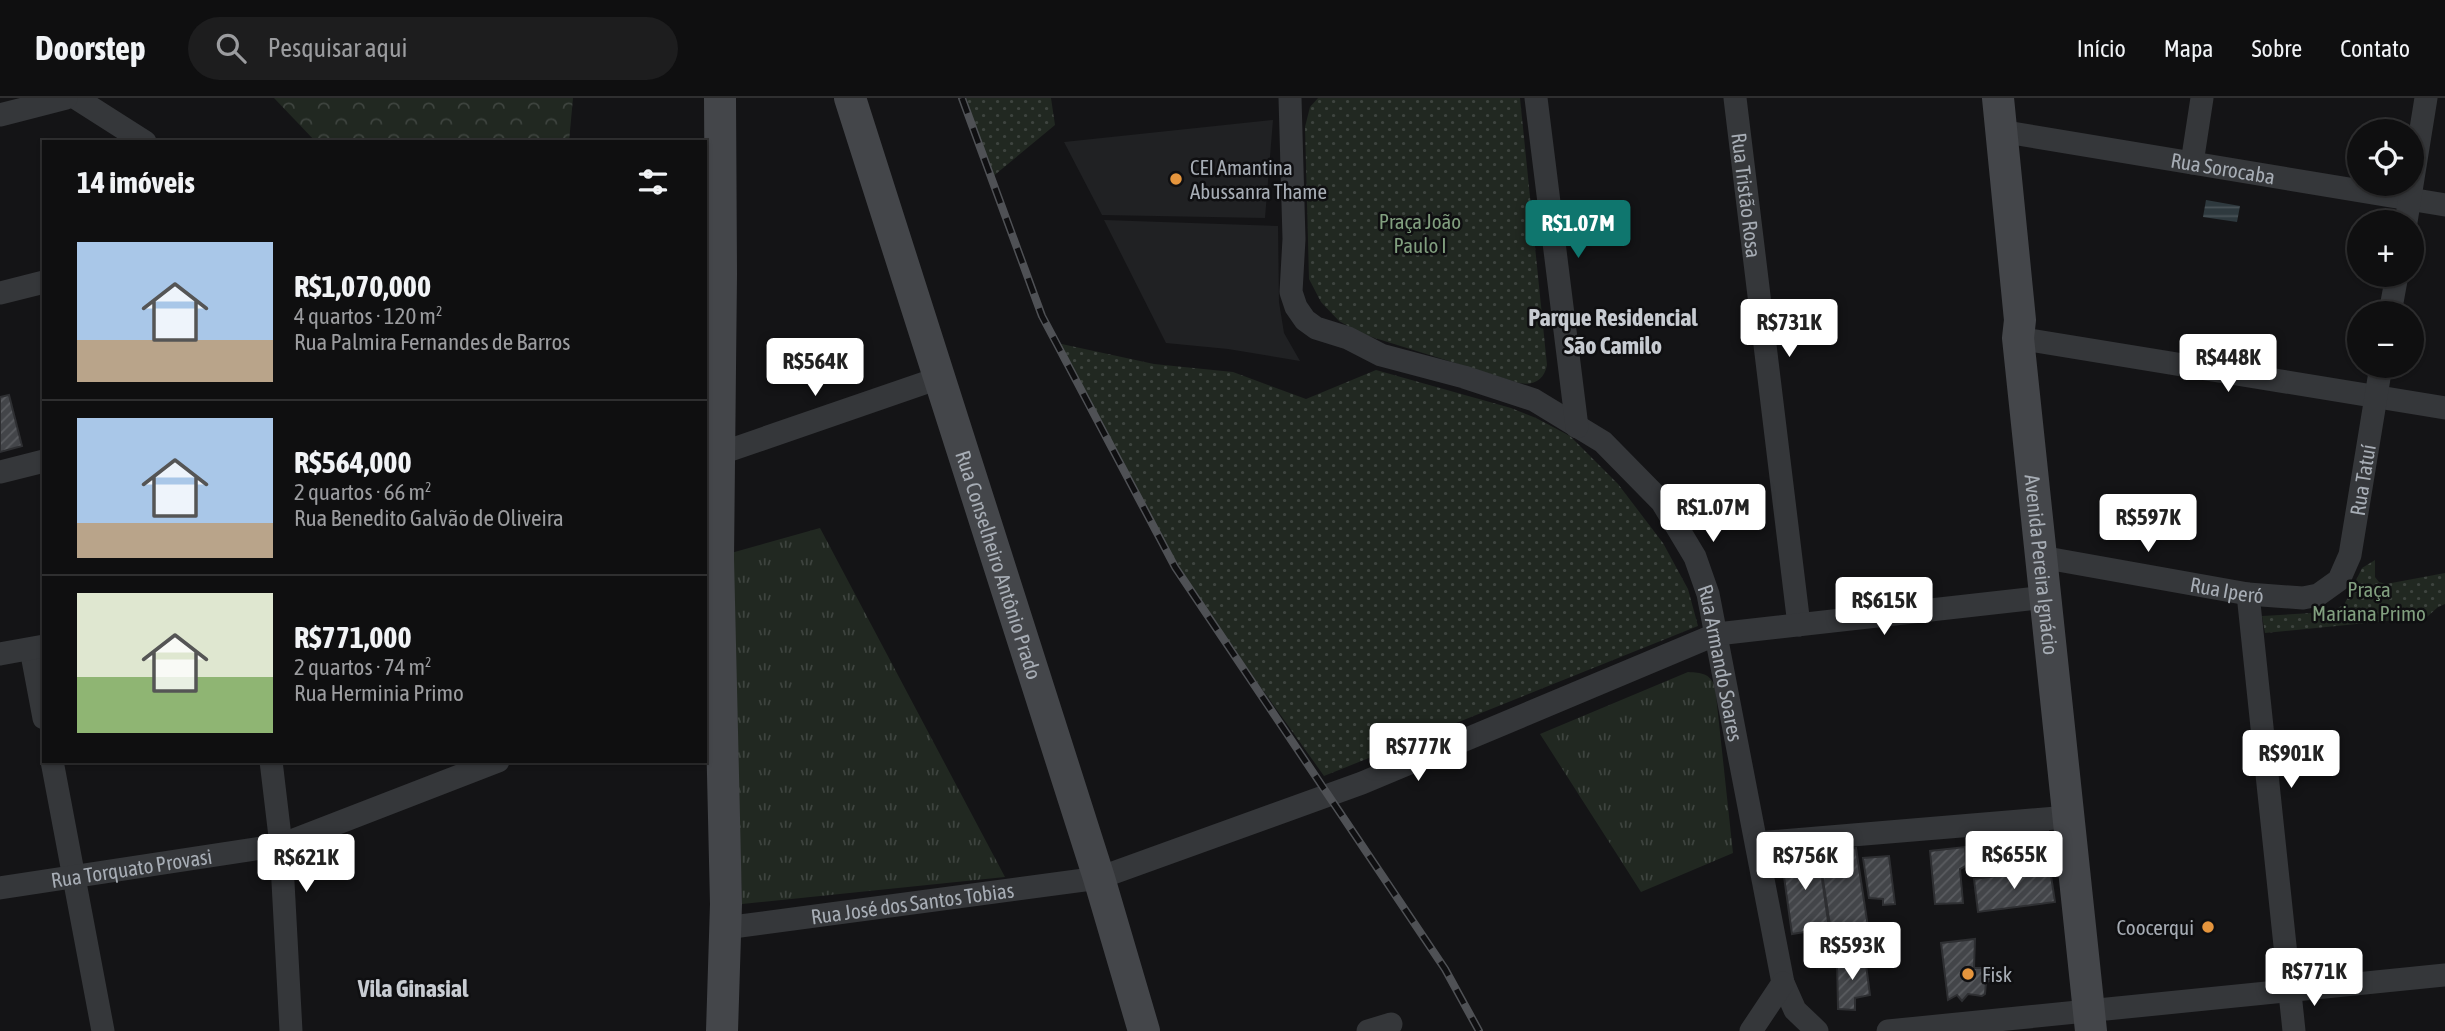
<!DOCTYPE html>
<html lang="pt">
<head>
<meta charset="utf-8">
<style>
  body { margin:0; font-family:"Asap Condensed",sans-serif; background:#1d1d1e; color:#f1f3f6; height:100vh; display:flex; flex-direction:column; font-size:26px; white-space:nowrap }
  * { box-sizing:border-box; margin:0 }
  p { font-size:23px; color:#9b9c9f }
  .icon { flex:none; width:38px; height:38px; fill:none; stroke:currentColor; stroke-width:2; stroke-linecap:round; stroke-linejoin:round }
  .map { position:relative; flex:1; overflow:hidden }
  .details { position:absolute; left:42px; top:42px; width:665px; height:623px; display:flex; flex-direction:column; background:#0f0f10; border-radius:0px; box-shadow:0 2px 5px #0004,0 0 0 2px #2f2f30 }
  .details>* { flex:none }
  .controls { position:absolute; left:2347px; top:21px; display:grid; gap:14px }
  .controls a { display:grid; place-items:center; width:77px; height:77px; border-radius:50%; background:#0f0f10; box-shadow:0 2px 5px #0004,0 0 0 2px #2f2f30; font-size:35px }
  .price { position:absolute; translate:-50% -60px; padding:0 16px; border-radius:7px; background:#fff; color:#222; font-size:23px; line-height:46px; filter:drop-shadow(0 2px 4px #0008) }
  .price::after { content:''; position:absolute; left:50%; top:42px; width:21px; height:16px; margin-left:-10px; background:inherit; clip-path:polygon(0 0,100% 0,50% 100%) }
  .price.active { background:#0f766e; color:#fff }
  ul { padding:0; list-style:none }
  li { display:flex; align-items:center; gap:21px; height:175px; padding:0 35px }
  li+li { border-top:2px solid #2f2f30 }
  li span { display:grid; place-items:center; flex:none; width:196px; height:140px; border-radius:0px; color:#555 }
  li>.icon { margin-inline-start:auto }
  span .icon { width:84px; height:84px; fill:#fffc; stroke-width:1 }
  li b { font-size:30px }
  h2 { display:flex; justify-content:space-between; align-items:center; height:84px; padding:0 35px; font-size:30px }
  header { display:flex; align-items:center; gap:42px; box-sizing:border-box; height:98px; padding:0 35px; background:#0f0f10; border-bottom:2px solid #2f2f30 }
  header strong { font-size:33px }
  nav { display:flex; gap:38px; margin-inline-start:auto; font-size:24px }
  .search { width:490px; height:63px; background:#1d1d1e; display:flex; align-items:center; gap:18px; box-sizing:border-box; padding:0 24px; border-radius:38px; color:#9b9c9f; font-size:26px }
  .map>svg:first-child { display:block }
</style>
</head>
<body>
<header>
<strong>Doorstep</strong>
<div class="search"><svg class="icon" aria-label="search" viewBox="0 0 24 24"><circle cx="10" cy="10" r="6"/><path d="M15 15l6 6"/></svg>Pesquisar aqui</div>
<nav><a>Início</a><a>Mapa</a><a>Sobre</a><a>Contato</a></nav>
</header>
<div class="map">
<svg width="2445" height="933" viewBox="0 0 2445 933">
  <defs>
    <pattern id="grass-tufts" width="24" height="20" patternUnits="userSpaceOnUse" patternTransform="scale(1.75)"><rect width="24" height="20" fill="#212821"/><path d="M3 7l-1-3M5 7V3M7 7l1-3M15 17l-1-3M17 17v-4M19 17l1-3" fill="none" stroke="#3e443f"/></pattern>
    <pattern id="forest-crowns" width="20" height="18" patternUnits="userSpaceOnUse" patternTransform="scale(1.75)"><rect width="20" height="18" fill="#212821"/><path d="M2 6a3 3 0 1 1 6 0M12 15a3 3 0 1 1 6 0" fill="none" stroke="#3e443f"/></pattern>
    <pattern id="park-dots" width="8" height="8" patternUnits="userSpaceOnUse" patternTransform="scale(1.75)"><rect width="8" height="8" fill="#212821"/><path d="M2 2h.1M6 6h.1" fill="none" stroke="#3e443f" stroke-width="1.8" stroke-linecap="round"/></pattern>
    <pattern id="water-rules" width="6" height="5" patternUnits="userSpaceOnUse" patternTransform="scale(1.75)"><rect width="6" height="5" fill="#2e393e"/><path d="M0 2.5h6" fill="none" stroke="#495358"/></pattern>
    <pattern id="building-hatch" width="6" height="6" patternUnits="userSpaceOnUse" patternTransform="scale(1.75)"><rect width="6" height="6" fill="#434549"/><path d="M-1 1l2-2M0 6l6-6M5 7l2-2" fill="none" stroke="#5b5d61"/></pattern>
  </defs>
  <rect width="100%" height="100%" fill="#141416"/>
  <path fill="#202123" d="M 1273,22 L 1265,120 L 1102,117 L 1064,44 Z
    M 1104,122 L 1278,128 L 1279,204 L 1284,235 L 1300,263 L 1228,251 L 1166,245 Z"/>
  <path fill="url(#grass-tufts)" d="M 820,430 L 1005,779 L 742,806 L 731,455 Z
    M 1688,574 C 1702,575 1709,575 1715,588 L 1733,755 L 1641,794 L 1540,636 Z"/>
  <path fill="url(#forest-crowns)" d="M 274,0 L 573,0 L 569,44 L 316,44 Z"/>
  <path fill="url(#park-dots)" d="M 966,0 L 1051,0 L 1055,27 L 991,80 Z
    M 1318,0 L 1520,0 L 1547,267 C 1544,282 1534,288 1519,285 L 1362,236 L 1339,223 L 1321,204 L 1309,181 L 1305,29 L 1310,9 Z
    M 1057,245 L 1154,266 L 1233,274 L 1306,301 L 1376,272 L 1511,310 L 1536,320 L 1570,338 L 1618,386 L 1663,445 L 1688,491 L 1698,528 L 1324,678 L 1178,473 Z
    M 2375,462 L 2375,479 L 2379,484 L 2386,486 L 2445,475 L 2445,506 L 2438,509 L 2427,519 L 2265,535 L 2262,518 L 2328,514 L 2344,507 L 2362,470 Z"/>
  <path fill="url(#water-rules)" d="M 2206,102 L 2240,108 L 2237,124 L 2203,119 Z"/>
  <path fill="url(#building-hatch)" stroke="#2e2f32" stroke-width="2" d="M 9,297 L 22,348 L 0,354 L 0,299 Z
    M 2048,732 L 2053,769 L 1974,778 L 1969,741 Z
    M 1965,749 L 1966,768 L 1960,771 L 1963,805 L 1935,806 L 1930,753 Z
    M 1856,750 L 1868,829 L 1831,834 L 1819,756 Z
    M 1818,752 L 1829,830 L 1792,836 L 1781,757 Z
    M 1889,758 L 1895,806 L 1883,807 L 1883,801 L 1869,800 L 1863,760 Z
    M 2050,771 L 2055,804 L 1978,814 L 1974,781 Z
    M 1975,841 L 1974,870 L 1989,870 L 1992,882 L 1986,884 L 1985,896 L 1982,898 L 1968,896 L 1962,903 L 1957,897 L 1948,902 L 1941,845 Z
    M 1865,859 L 1870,897 L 1855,900 L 1855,912 L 1838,911 L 1837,860 Z"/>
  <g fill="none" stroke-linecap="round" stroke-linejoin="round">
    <g stroke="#35373a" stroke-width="23">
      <path d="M 76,0 L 145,44"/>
      <path id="s1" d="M 1290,0 L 1294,141 L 1291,194 L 1296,209 L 1305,222 L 1316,230 L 1348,240 L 1381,257 L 1464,279 L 1534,302 L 1603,344 L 1662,404 L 1695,459 L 1708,496 L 1783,885 L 1795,912 L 1817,933"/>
      <path d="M 1536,0 L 1577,329"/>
      <path id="s2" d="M 1735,0 L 1799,527"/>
      <path d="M 0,17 L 66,0"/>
      <path id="s3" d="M 2000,33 L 2445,107"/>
      <path d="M 2192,65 L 2202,0"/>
      <path d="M 2406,124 L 2426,0"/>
      <path d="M 0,195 L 44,184"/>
      <path d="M 2390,215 L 2397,177"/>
      <path d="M 2018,240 L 2445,310"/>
      <path d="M 707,360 L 939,280"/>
      <path d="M 0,374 L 44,363"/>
      <path id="s4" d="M 2041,459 L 2248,496 L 2303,500 L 2318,497 L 2339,482 L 2350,457 L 2381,268"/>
      <path d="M 2248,496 L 2294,933"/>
      <path d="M 31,551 L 44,620"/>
      <path d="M 0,556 L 44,548"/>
      <path d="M 52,663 L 103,933"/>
      <path d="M 271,663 L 281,747 L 291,933"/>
      <path d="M 1757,745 L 2068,719"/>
      <path id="s5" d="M 0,790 L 281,747 L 498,663"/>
      <path id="s6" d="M 725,830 L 1099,780 L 1362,685 L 1717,536 L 2046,499"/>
      <path d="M 1368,933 L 1391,926"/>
      <path d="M 1751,933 L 1783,885"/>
      <path d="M 1888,933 L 2445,877"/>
    </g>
    <g stroke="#44464a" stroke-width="32">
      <path d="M 720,0 L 721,176 L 718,460 L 726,806 L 722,933"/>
      <path id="s7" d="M 850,0 L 1099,780 L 1144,933"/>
      <path id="s8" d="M 1998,0 L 2020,222 L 2018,240 L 2091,933"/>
    </g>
    <defs>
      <path id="rail" d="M 962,0 L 1042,218 L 1175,469 L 1445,871 L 1479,933"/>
    </defs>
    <use href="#rail" stroke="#4f5155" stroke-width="8"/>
    <use href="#rail" stroke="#0f0f11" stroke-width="5" stroke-dasharray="16" stroke-linecap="butt"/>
  </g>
  <g fill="#e5953d" stroke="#0f0f11" stroke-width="2.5">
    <circle cx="1176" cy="81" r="7"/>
    <circle cx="2208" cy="829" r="7"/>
    <circle cx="1968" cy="876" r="7"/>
  </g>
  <g text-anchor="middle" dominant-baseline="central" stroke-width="5" stroke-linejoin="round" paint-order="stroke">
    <g font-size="21" fill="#a7adb5" stroke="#0f0f11" text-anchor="start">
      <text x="1190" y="69">CEI Amantina<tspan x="1190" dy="24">Abussanra Thame</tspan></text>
      <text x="2194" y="829" text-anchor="end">Coocerqui</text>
      <text x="1982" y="876">Fisk</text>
    </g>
    <g font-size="21" fill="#a7adb5" stroke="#0f0f11">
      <text stroke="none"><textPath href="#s3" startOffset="226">Rua Sorocaba</textPath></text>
      <text stroke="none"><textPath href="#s2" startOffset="98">Rua Tristão Rosa</textPath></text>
      <text stroke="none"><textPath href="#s4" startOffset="410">Rua Tatuí</textPath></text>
      <text stroke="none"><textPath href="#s7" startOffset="490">Rua Conselheiro Antônio Prado</textPath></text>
      <text stroke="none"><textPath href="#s8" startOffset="469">Avenida Pereira Ignácio</textPath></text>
      <text stroke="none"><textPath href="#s4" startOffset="189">Rua Iperó</textPath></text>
      <text stroke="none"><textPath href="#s1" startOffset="808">Rua Armando Soares</textPath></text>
      <text stroke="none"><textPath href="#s5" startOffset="133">Rua Torquato Provasi</textPath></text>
      <text stroke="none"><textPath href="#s6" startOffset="189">Rua José dos Santos Tobias</textPath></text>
    </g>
    <g font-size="21" fill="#819f7f" stroke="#0f0f11">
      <text x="1420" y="123">Praça João<tspan x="1420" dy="24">Paulo I</tspan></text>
      <text x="2369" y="491">Praça<tspan x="2369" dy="24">Mariana Primo</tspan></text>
    </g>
    <g font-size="24" font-weight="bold" fill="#c7cbd1" stroke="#0f0f11">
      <text x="1613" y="219">Parque Residencial<tspan x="1613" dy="28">São Camilo</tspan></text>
      <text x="413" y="890">Vila Ginasial</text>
    </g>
  </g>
</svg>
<div class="controls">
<a><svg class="icon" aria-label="locate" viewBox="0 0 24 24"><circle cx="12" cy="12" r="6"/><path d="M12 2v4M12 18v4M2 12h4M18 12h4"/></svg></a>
<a>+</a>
<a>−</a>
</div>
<b class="price active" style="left:1578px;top:162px">R$1.07M</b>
<b class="price" style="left:1789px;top:261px">R$731K</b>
<b class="price" style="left:2228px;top:296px">R$448K</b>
<b class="price" style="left:815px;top:300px">R$564K</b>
<b class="price" style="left:1713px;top:446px">R$1.07M</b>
<b class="price" style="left:2148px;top:456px">R$597K</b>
<b class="price" style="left:1884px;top:539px">R$615K</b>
<b class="price" style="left:1418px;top:685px">R$777K</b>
<b class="price" style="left:2291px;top:692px">R$901K</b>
<b class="price" style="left:2014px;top:793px">R$655K</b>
<b class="price" style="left:1805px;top:794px">R$756K</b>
<b class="price" style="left:306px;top:796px">R$621K</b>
<b class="price" style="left:1852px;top:884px">R$593K</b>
<b class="price" style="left:2314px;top:910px">R$771K</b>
<section class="details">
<h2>14 imóveis<svg class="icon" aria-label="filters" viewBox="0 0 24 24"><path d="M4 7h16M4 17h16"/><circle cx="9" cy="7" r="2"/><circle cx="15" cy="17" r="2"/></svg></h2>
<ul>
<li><span style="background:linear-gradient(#a9c7e8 70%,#b9a48a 0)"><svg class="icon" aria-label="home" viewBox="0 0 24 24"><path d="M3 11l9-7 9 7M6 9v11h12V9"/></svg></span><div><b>R$1,070,000</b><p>4 quartos · 120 m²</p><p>Rua Palmira Fernandes de Barros</p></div></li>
<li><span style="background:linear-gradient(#a9c7e8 75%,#b9a48a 0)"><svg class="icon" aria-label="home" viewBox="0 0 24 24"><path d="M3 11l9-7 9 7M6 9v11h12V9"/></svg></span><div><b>R$564,000</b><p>2 quartos · 66 m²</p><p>Rua Benedito Galvão de Oliveira</p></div></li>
<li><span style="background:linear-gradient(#dfe7d0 60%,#8fb573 0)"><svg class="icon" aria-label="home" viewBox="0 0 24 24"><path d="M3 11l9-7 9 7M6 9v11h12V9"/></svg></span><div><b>R$771,000</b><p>2 quartos · 74 m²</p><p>Rua Herminia Primo</p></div></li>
</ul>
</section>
</div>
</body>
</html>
